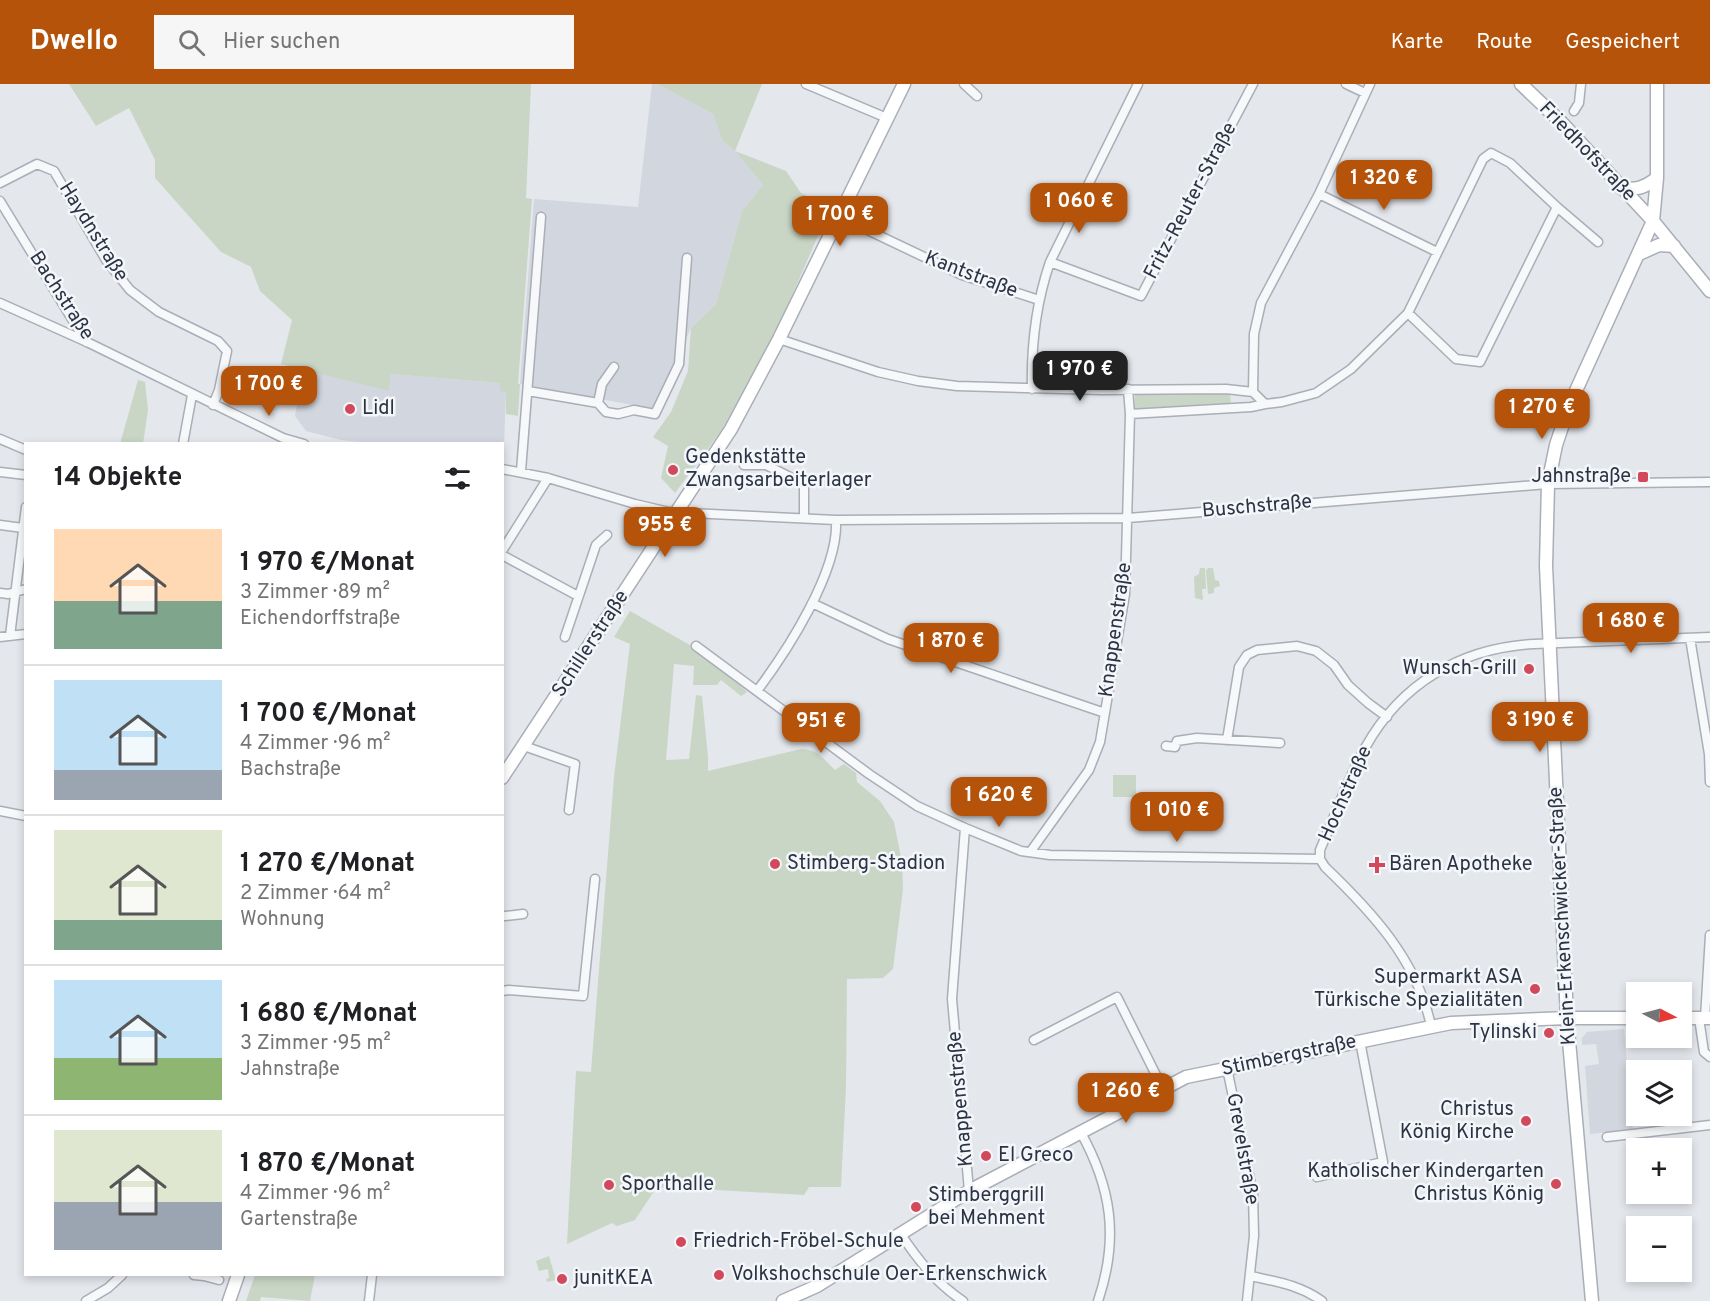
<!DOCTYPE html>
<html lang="de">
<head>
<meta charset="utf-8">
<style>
  body { margin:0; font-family:Overpass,sans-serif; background:#f6f6f6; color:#202124; height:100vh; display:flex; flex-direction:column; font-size:22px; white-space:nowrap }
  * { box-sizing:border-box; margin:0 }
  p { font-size:20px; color:#757577 }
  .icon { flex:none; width:33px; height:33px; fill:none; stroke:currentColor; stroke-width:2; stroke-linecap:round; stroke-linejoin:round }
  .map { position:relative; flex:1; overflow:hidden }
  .panel { position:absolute; left:24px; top:358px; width:480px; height:834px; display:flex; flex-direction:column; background:#fff; border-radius:0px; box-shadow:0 3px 9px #0003 }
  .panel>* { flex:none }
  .needle { width:39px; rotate:96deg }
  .fabs { position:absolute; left:1626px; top:898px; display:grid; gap:12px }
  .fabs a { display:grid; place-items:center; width:66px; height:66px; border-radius:0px; background:#fff; box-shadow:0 3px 9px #0003; font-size:30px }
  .price { position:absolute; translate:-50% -51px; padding:0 14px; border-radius:12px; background:#b45309; color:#fff; font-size:20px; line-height:39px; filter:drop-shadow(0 2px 3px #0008) }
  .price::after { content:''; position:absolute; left:50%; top:36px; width:18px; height:14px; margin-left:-9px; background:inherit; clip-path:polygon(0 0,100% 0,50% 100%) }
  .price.selected { background:#222; color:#fff }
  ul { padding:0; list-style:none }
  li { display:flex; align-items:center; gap:18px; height:150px; padding:0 30px }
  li+li { border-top:2px solid #e0e0e0 }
  li span { display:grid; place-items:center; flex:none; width:168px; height:120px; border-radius:0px; color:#555 }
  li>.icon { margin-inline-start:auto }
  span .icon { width:72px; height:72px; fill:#fffc; stroke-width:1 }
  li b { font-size:26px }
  h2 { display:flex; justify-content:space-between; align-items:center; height:72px; padding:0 30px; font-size:26px }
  header { display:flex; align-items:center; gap:36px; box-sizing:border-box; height:84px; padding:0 30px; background:#b45309; color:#fff }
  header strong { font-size:28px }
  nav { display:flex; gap:33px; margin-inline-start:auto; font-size:21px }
  .search { width:420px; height:54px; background:#f6f6f6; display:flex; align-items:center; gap:15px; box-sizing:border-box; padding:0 21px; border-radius:0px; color:#757577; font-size:22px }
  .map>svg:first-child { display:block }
</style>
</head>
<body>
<header>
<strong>Dwello</strong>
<div class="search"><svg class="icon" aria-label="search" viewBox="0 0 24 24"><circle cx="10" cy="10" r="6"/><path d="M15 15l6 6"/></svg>Hier suchen</div>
<nav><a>Karte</a><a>Route</a><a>Gespeichert</a></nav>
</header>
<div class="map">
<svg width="1710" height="1217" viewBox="0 0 1710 1217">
  <rect width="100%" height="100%" fill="#e4e7ec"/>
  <path fill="#d2d6de" d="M 652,0 L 657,0 L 713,30 L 722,56 L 735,67 L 763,101 L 742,127 L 716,220 L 691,244 L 654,325 L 520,300 L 534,115 L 638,123 Z
    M 304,285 L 389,307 L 391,290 L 500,299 L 506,308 L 504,361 L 381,360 L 341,356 L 306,347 L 295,332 Z
    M 1624,945 L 1633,1046 L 1590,1050 L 1585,982 L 1599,980 L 1596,960 L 1582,961 L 1582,954 L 1587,948 Z"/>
  <path fill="#c9d6c5" d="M 69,0 L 531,0 L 526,114 L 532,115 L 518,300 L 520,300 L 518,332 L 506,330 L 506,308 L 500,307 L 500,299 L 391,290 L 389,307 L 281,280 L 292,236 L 260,207 L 251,183 L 221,168 L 155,94 L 155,76 L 129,24 L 96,42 Z
    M 657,0 L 762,0 L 735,67 L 786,87 L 801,109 L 830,124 L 771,260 L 721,347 L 675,409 L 661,394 L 668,362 L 653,353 L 671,328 L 688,287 L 691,244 L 716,220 L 742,127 L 763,101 L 735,67 L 722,56 L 713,30 Z
    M 138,296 L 145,298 L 148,326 L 143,360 L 120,360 Z
    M 1135,309 L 1230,309 L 1231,321 L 1135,325 Z
    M 1200,484 L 1205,484 L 1206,505 L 1202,505 L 1203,516 L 1195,514 L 1194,493 L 1199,490 Z
    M 1208,484 L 1213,484 L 1215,496 L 1219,497 L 1220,502 L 1214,504 L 1214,509 L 1208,510 L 1206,487 Z
    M 630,527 L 711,573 L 747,608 L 741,612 L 721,596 L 717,601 L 693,601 L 694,582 L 674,580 L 666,676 L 689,675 L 696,611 L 702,612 L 708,673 L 708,687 L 801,665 C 817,665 824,675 835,686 L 844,680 L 856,689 L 857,698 L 880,717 L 894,738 L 902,778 L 903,805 L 893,885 L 883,894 L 847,895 L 846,1003 L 841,1103 L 809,1103 L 804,1111 L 665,1103 L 654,1107 L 635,1136 L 617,1142 L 612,1139 L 567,1160 L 576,987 L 591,988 L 614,693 L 630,560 L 614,553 Z
    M 1113,691 L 1136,691 L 1136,713 L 1113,713 Z
    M 549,1172 L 556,1196 L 547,1198 L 546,1195 L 549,1194 L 548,1185 L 539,1187 L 536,1177 Z
    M 255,1191 L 315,1191 L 310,1217 L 261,1213 L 260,1217 L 246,1217 Z"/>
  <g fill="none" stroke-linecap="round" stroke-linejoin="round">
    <defs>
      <path id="street" d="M 806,0 L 887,34
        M 964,0 L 977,12
        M 1346,0 L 1365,9
        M 1574,27 L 1579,19 L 1581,0
        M 0,99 L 37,80 L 54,87 L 106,176 L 130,206 L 159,228 L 218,257 L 227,267 L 219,306 L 213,321
        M 1319,110 L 1437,168
        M 0,117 L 86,258
        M 838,132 L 962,191 L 1039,216
        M 1050,178 L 1141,212 L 1253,0
        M 0,219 L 87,258 L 283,354 L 304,360
        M 1408,229 L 1456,275 L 1480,278 L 1557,123
        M 779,255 L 878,288 L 918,297 L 957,302 L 1102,306 L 1226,305 L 1253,308 L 1265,320 L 1282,318 L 1316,309 L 1351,285 L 1408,229 L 1483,75 L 1491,69 L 1510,79 L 1557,123 L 1598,158
        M 1032,305 C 1031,261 1036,219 1050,178 L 1138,0
        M 528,307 L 598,319 L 602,300 L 614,283
        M 1253,308 L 1254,250 L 1261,219 L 1319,110 L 1370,0
        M 598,319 L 606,328 L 618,330 L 634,326 L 655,330 L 679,280 L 687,174
        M 1130,330 L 1251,323 L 1265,320
        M 0,355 L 26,366
        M 183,360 L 192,311
        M 744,381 L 766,381 L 804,400 L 804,434
        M 502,385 L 548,394 L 635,420 L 669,428 L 836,436 L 1128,434 L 1548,400 L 1710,398
        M 521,387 L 541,133
        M 0,388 L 26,391
        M 0,441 L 23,444
        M 502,467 L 548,394
        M 502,471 L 578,512
        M 0,509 L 8,510 L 26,505
        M 812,519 L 888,555 L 1105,629
        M 10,552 L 26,423
        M 0,553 L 26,550
        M 565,553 L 596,461 L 607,451
        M 1690,554 L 1709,670 L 1710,698
        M 696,562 L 869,690 L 917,722 L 965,744 L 1021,767 L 1050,771 L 1320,775
        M 757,607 C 787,567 839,487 836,436
        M 1227,656 L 1239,583 L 1247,571 L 1257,566 L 1297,562 L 1316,567 L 1334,581 L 1348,601 L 1368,619 L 1387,633
        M 524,662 L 575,680 L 569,726
        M 1166,662 L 1175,663 L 1177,657 L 1197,654 L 1280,659
        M 0,727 L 26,732
        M 965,744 L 952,915 L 969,1107
        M 1031,767 L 1089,686 L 1100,658 L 1125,510 L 1130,330 L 1128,305
        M 505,832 L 523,830
        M 502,907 L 509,906 L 583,912 L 595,795
        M 1699,934 L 1704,968 L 1710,973
        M 1705,934 L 1710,851
        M 1431,942 C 1417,876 1372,828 1325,783 L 1320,775 L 1320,766 C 1335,732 1347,696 1365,664 C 1401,599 1461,564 1534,560 L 1710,553
        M 1034,956 L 1117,913 L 1163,1005
        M 1227,984 L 1253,1110 L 1254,1152 L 1247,1217
        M 1080,1047 C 1112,1104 1119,1155 1098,1217
        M 1607,1053 L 1710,1041
        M 1317,1093 L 1383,1078 L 1360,957
        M 900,1149 C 918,1176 936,1199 963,1217
        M 194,1191 L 204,1192 L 219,1196
        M 1251,1192 C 1278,1198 1299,1201 1322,1217
        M 86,1217 L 108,1204 L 122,1191
        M 369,1217 L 372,1191"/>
      <path id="secondary" d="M 1521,0 L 1564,41 L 1653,137 L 1710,207
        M 1621,104 C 1637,106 1644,104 1657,94
        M 1639,170 L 1659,161 L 1674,162
        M 502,694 L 731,345 L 779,255 L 904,0
        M 1682,934 L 1710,934
        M 229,1217 L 238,1191
        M 783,1217 L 817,1202 L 969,1107 L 1186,993 L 1451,939 L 1567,934 L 1636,934
        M 1592,1217 L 1567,934 L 1546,482 L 1548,400 L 1556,361 L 1569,322 L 1653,137 L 1657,94 L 1657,0"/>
    </defs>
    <use href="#street" stroke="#a9aeb7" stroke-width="11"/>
    <use href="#secondary" stroke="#a9aeb7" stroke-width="15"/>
    <use href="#street" stroke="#f7f8fa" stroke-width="8"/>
    <use href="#secondary" stroke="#fff" stroke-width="12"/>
  </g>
  <g fill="#d1495b" stroke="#f4f6f9" stroke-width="2">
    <circle cx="350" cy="325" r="6"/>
    <circle cx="673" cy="386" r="6"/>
    <rect x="1637" y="387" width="12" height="12" rx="3"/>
    <circle cx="1529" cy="585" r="6"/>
    <circle cx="775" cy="780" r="6"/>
    <path d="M1374 772h6v6h6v6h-6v6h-6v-6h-6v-6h6z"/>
    <circle cx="1535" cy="905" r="6"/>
    <circle cx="1549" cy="949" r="6"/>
    <circle cx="1526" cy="1037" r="6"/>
    <circle cx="986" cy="1072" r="6"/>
    <circle cx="1556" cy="1100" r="6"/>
    <circle cx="609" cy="1101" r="6"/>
    <circle cx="916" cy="1123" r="6"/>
    <circle cx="681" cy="1158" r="6"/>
    <circle cx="719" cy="1191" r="6"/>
    <circle cx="562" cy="1195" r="6"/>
  </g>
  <g text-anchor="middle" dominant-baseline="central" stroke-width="5" stroke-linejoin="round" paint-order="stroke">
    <g font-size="20" fill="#2b3445" stroke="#f4f6f9">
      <text transform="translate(1587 68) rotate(46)">Friedhofstraße</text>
      <text transform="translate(1191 117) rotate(-62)">Fritz-Reuter-Straße</text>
      <text transform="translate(93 148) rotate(58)">Haydnstraße</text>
      <text transform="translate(971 191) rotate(21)">Kantstraße</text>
      <text transform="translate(61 212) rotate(57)">Bachstraße</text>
      <text transform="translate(1257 423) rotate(-5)">Buschstraße</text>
      <text transform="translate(1116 546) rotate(-82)">Knappenstraße</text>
      <text transform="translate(591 560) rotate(-57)">Schillerstraße</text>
      <text transform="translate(1346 710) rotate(-66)">Hochstraße</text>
      <text transform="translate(1563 832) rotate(-93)">Klein-Erkenschwicker-Straße</text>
      <text transform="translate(1289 972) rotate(-12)">Stimbergstraße</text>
      <text transform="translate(961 1015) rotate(-95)">Knappenstraße</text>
      <text transform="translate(1242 1065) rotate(80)">Grevelstraße</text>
    </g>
    <g font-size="20" fill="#2b3445" stroke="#f4f6f9" text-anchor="start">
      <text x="362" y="325">Lidl</text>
      <text x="685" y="374">Gedenkstätte<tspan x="685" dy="23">Zwangsarbeiterlager</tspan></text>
      <text x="1631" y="393" text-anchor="end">Jahnstraße</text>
      <text x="1517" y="585" text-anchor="end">Wunsch-Grill</text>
      <text x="787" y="780">Stimberg-Stadion</text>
      <text x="1389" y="781">Bären Apotheke</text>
      <text x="1523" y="894" text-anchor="end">Supermarkt ASA<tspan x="1523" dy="23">Türkische Spezialitäten</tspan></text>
      <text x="1537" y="949" text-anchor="end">Tylinski</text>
      <text x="1514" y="1026" text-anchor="end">Christus<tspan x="1514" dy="23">König Kirche</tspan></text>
      <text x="998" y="1072">El Greco</text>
      <text x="1544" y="1088" text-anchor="end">Katholischer Kindergarten<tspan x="1544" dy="23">Christus König</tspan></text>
      <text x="621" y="1101">Sporthalle</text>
      <text x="928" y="1112">Stimberggrill<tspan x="928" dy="23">bei Mehment</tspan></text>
      <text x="693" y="1158">Friedrich-Fröbel-Schule</text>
      <text x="731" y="1191">Volkshochschule Oer-Erkenschwick</text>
      <text x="574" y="1195">junitKEA</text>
    </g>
  </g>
</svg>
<div class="fabs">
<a><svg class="needle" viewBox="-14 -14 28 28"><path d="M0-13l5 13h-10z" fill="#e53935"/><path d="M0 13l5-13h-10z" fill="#757577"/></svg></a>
<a><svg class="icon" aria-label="layers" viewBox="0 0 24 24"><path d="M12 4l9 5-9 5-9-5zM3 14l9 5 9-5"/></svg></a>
<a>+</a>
<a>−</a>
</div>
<b class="price" style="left:1384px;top:127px">1 320 €</b>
<b class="price" style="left:1079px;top:150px">1 060 €</b>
<b class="price" style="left:840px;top:163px">1 700 €</b>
<b class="price selected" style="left:1080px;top:318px">1 970 €</b>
<b class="price" style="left:269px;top:333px">1 700 €</b>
<b class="price" style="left:1542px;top:356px">1 270 €</b>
<b class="price" style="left:665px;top:474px">955 €</b>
<b class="price" style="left:1631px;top:570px">1 680 €</b>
<b class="price" style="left:951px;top:590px">1 870 €</b>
<b class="price" style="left:1540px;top:669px">3 190 €</b>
<b class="price" style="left:821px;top:670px">951 €</b>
<b class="price" style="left:999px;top:744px">1 620 €</b>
<b class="price" style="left:1177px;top:759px">1 010 €</b>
<b class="price" style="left:1126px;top:1040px">1 260 €</b>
<section class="panel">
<h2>14 Objekte<svg class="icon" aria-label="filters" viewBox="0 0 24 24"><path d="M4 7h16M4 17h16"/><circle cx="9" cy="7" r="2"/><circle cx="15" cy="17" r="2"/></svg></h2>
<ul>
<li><span style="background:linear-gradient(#ffd9b3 60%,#7fa58c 0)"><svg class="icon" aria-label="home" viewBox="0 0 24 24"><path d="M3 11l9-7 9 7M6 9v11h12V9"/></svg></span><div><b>1 970 €/Monat</b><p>3 Zimmer · 89 m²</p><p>Eichendorffstraße</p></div></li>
<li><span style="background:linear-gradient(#bfe0f5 75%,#9aa5b1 0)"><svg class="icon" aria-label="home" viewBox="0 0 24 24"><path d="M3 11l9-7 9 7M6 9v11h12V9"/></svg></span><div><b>1 700 €/Monat</b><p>4 Zimmer · 96 m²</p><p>Bachstraße</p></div></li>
<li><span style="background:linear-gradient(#dfe7d0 75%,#7fa58c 0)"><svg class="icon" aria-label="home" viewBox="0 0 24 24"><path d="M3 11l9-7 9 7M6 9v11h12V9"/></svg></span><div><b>1 270 €/Monat</b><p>2 Zimmer · 64 m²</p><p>Wohnung</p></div></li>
<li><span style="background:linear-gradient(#bfe0f5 65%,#8fb573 0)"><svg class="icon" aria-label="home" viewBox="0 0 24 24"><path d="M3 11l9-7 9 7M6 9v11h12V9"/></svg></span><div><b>1 680 €/Monat</b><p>3 Zimmer · 95 m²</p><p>Jahnstraße</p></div></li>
<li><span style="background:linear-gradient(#dfe7d0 60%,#9aa5b1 0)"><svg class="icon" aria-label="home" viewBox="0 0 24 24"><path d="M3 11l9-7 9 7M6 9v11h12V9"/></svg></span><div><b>1 870 €/Monat</b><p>4 Zimmer · 96 m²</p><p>Gartenstraße</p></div></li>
</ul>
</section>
</div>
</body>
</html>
